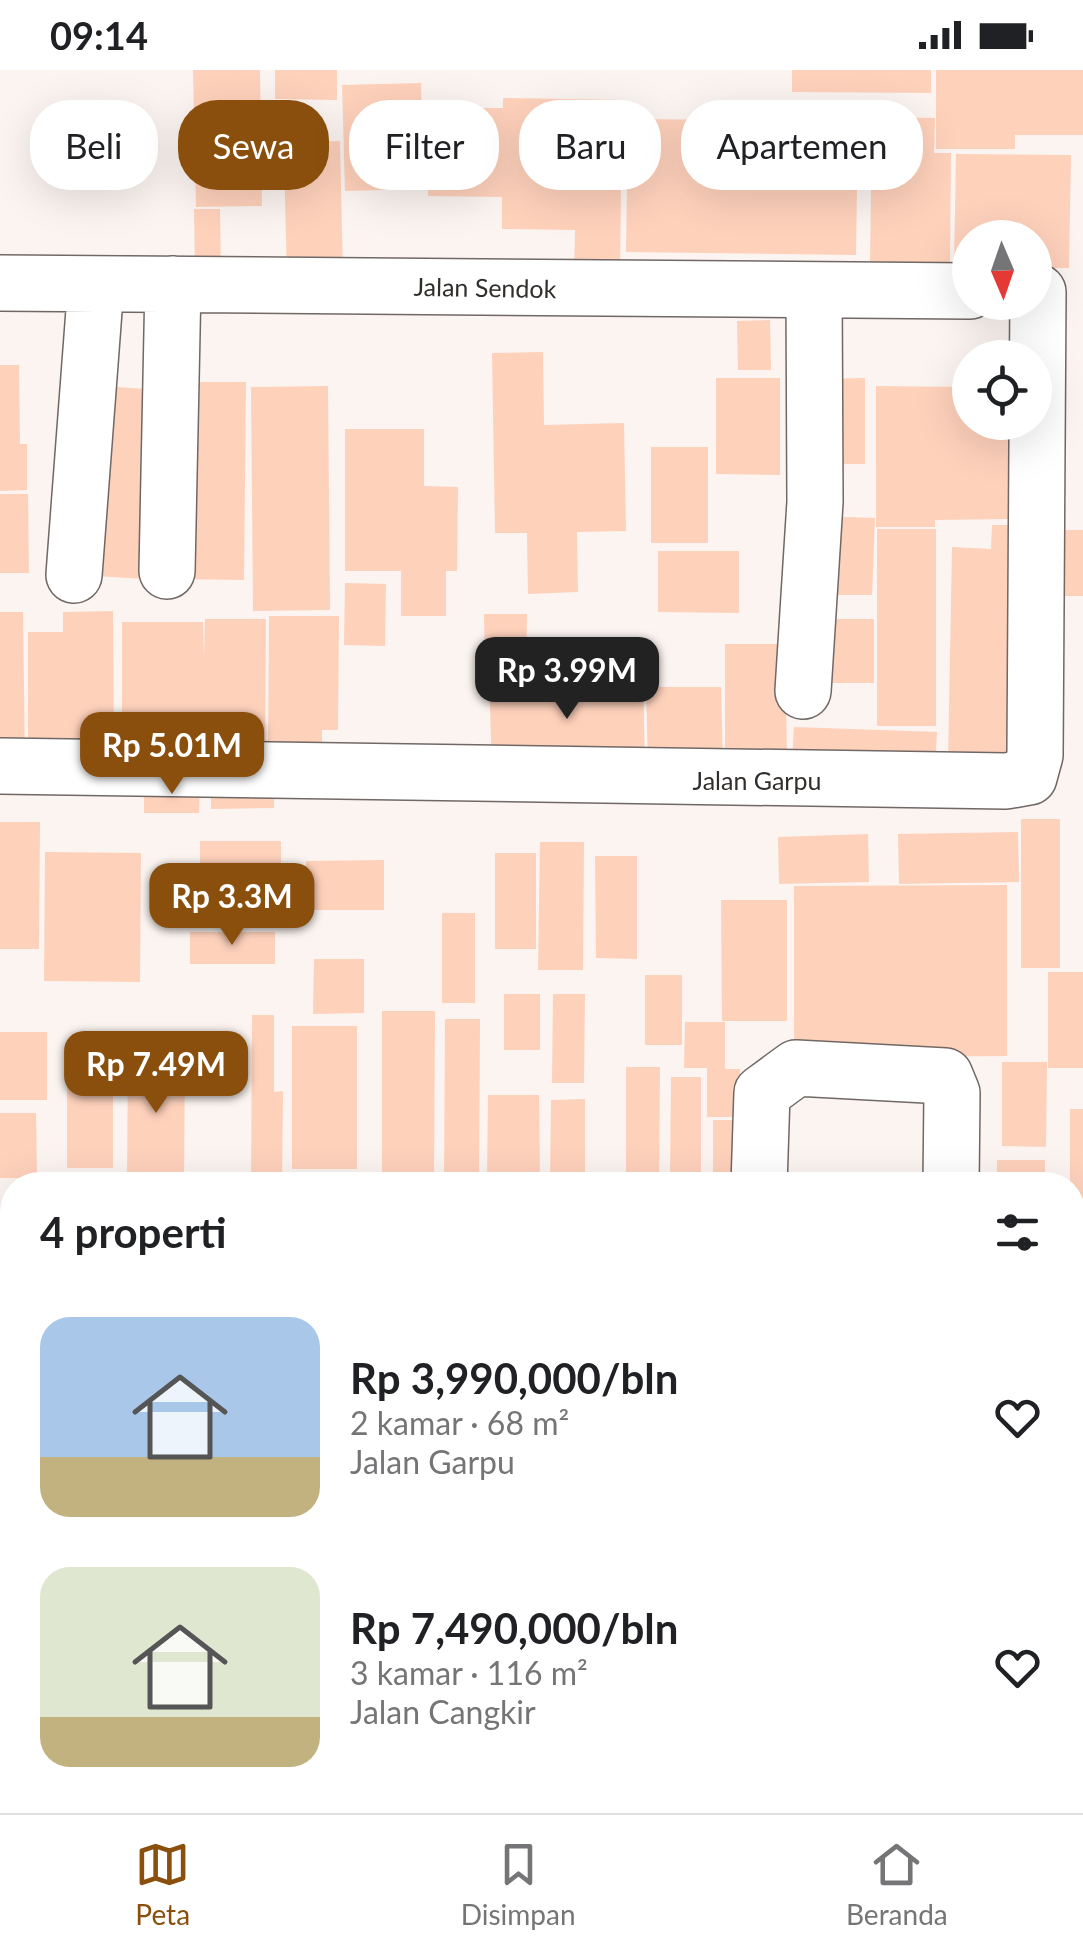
<!DOCTYPE html>
<html lang="id">
<head>
<meta charset="utf-8">
<style>
  body { margin:0; font-family:Lato,sans-serif; background:#f2f2f2; color:#202124; height:100vh; display:flex; flex-direction:column; font-size:38px; white-space:nowrap }
  * { box-sizing:border-box; margin:0 }
  p { font-size:32px; color:#757577 }
  .icon { flex:none; width:55px; height:55px; fill:none; stroke:currentColor; stroke-width:2; stroke-linecap:round; stroke-linejoin:round }
  .map { position:relative; flex:1; overflow:hidden }
  .sheet { position:absolute; left:0px; top:1102px; width:1085px; height:642px; display:flex; flex-direction:column; background:#fff; border-radius:40px 40px 0 0; box-shadow:0 10px 40px #0002 }
  .sheet>* { flex:none }
  .guide { position:absolute; left:30px; top:30px; width:1025px; height:90px; display:flex; gap:20px }
  .needle { width:65px; rotate:178deg }
  .tools { position:absolute; left:952px; top:150px; display:grid; gap:20px }
  .tools a { display:grid; place-items:center; width:100px; height:100px; border-radius:50%; background:#fff; box-shadow:0 10px 40px #0002; font-size:50px }
  .price { position:absolute; translate:-50% -85px; padding:0 22px; border-radius:20px; background:#8a4f0c; color:#fff; font-size:32px; line-height:65px; filter:drop-shadow(0 2px 5px #0008) }
  .price::after { content:''; position:absolute; left:50%; top:60px; width:30px; height:22px; margin-left:-15px; background:inherit; clip-path:polygon(0 0,100% 0,50% 100%) }
  .price.current { background:#222; color:#fff }
  ul { padding:0; list-style:none }
  li { display:flex; align-items:center; gap:30px; height:250px; padding:0 40px }
  li span { display:grid; place-items:center; flex:none; width:280px; height:200px; border-radius:30px; color:#555 }
  li>.icon { margin-inline-start:auto }
  span .icon { width:120px; height:120px; fill:#fffc; stroke-width:1 }
  li b { font-size:42px }
  h2 { display:flex; justify-content:space-between; align-items:center; height:120px; padding:0 40px; font-size:42px }
  .pill { padding:0 35px; border-radius:40px; background:#fff; box-shadow:0 10px 40px #0002; font-size:35px; line-height:90px }
  .pill.current { background:#8a4f0c; color:#fff }
  .status { display:flex; justify-content:space-between; align-items:center; height:70px; padding:0 50px; background:#fff; direction:ltr }
  .status svg { height:28px; fill:currentColor }
  .dock { display:flex; justify-content:space-around; align-items:center; height:140px; border-top:2px solid #e0e0e0; background:#fff; font-size:28px; color:#757577 }
  .dock a { display:grid; justify-items:center; gap:5px }
  .dock .current { color:#8a4f0c }
  .map>svg:first-child { display:block }
</style>
</head>
<body>
<div class="status"><b>09:14</b><svg viewBox="0 0 49 12"><path d="M0 12V9h3v3zM5 12V6h3v6zM10 12V3h3v9zM15 12V0h3v12zM26 1h20v11H26zM47 4h2v5h-2z"/></svg></div>
<div class="map">
<svg width="1083" height="1743" viewBox="0 0 1083 1743">
  <rect width="100%" height="100%" fill="#fbf4f0"/>
  <path fill="#fed1bb" d="M 193,0 L 260,0 L 262,136 L 196,137 Z
    M 275,0 L 337,0 L 337,30 L 275,29 Z
    M 792,0 L 931,0 L 931,23 L 792,22 Z
    M 936,0 L 1083,0 L 1083,65 L 1015,65 L 1015,79 L 936,79 Z
    M 421,13 L 423,119 L 345,121 L 342,15 Z
    M 503,28 L 622,30 L 620,208 L 574,208 L 575,160 L 502,159 L 502,127 L 428,126 L 429,38 L 503,38 Z
    M 264,35 L 297,35 L 298,86 L 264,86 Z
    M 872,47 L 935,48 L 934,83 L 951,83 L 950,194 L 870,194 Z
    M 628,49 L 858,51 L 856,185 L 626,182 Z
    M 340,71 L 343,205 L 287,207 L 284,89 L 302,88 L 302,72 Z
    M 956,84 L 1071,85 L 1069,198 L 1035,198 L 1035,168 L 970,168 L 970,197 L 954,197 Z
    M 194,139 L 220,139 L 221,205 L 195,205 Z
    M 770,250 L 771,300 L 738,300 L 737,251 Z
    M 543,282 L 544,355 L 624,353 L 626,461 L 577,462 L 578,522 L 528,524 L 527,463 L 495,463 L 492,283 Z
    M 0,295 L 19,295 L 20,374 L 27,374 L 27,420 L 0,421 Z
    M 716,308 L 780,308 L 780,405 L 716,404 Z
    M 865,308 L 865,394 L 819,394 L 820,309 Z
    M 178,312 L 246,312 L 244,510 L 176,509 Z
    M 91,315 L 157,320 L 145,509 L 79,505 Z
    M 328,316 L 330,540 L 253,541 L 251,317 Z
    M 876,316 L 970,317 L 970,352 L 1008,352 L 1008,449 L 935,450 L 935,457 L 876,457 Z
    M 345,359 L 424,359 L 424,416 L 458,417 L 457,501 L 446,501 L 446,546 L 401,546 L 401,501 L 345,501 Z
    M 651,377 L 708,377 L 708,473 L 651,473 Z
    M 0,424 L 28,424 L 29,503 L 0,503 Z
    M 816,446 L 875,448 L 872,525 L 821,525 Z
    M 992,455 L 1016,455 L 1013,698 L 948,693 L 952,477 L 991,479 Z
    M 877,459 L 936,459 L 936,656 L 877,656 Z
    M 1061,460 L 1083,460 L 1083,526 L 1060,526 Z
    M 658,481 L 739,481 L 739,543 L 658,542 Z
    M 345,513 L 386,514 L 385,576 L 344,575 Z
    M 113,541 L 114,691 L 28,674 L 28,562 L 63,562 L 63,542 Z
    M 0,542 L 23,542 L 25,691 L 0,691 Z
    M 484,544 L 527,544 L 526,599 L 485,599 Z
    M 269,546 L 339,546 L 338,660 L 322,660 L 322,679 L 268,679 Z
    M 205,549 L 266,549 L 265,683 L 122,683 L 122,552 L 203,552 L 204,586 Z
    M 815,549 L 874,549 L 874,613 L 815,613 Z
    M 725,574 L 785,574 L 787,686 L 725,687 Z
    M 643,603 L 645,697 L 492,700 L 489,607 Z
    M 646,617 L 721,617 L 723,693 L 648,694 Z
    M 794,657 L 937,662 L 935,698 L 792,693 Z
    M 144,712 L 200,712 L 199,743 L 144,743 Z
    M 274,720 L 274,738 L 211,739 L 211,721 Z
    M 1021,749 L 1060,749 L 1060,898 L 1021,898 Z
    M 0,752 L 40,752 L 39,879 L 0,879 Z
    M 1018,762 L 1019,812 L 899,814 L 898,764 Z
    M 868,764 L 869,812 L 779,814 L 778,767 Z
    M 200,771 L 281,771 L 281,841 L 200,842 Z
    M 540,772 L 584,772 L 583,900 L 538,900 Z
    M 45,782 L 141,783 L 140,912 L 44,911 Z
    M 495,783 L 536,783 L 536,879 L 495,879 Z
    M 595,786 L 637,786 L 637,889 L 596,888 Z
    M 384,790 L 384,840 L 306,840 L 306,791 Z
    M 1007,815 L 1007,986 L 794,988 L 794,816 Z
    M 721,830 L 787,830 L 787,951 L 722,951 Z
    M 442,843 L 475,843 L 475,933 L 442,933 Z
    M 190,862 L 275,862 L 275,894 L 190,894 Z
    M 314,889 L 364,889 L 364,943 L 313,944 Z
    M 1048,902 L 1083,902 L 1083,998 L 1048,998 Z
    M 645,905 L 682,905 L 682,975 L 645,975 Z
    M 504,924 L 540,924 L 540,980 L 504,980 Z
    M 553,924 L 585,924 L 584,1013 L 552,1013 Z
    M 382,941 L 435,941 L 434,1105 L 382,1105 Z
    M 252,945 L 274,945 L 274,1022 L 283,1021 L 282,1115 L 251,1115 Z
    M 445,949 L 480,949 L 479,1115 L 444,1115 Z
    M 685,952 L 725,952 L 725,999 L 740,999 L 740,1047 L 707,1047 L 707,998 L 684,998 Z
    M 292,956 L 357,956 L 357,1099 L 292,1099 Z
    M 0,962 L 47,962 L 47,1030 L 0,1030 Z
    M 185,977 L 184,1115 L 127,1115 L 128,978 Z
    M 1002,992 L 1047,992 L 1046,1077 L 1002,1076 Z
    M 626,997 L 660,997 L 659,1115 L 626,1115 Z
    M 67,998 L 113,999 L 113,1098 L 67,1098 Z
    M 671,1007 L 701,1007 L 701,1115 L 670,1114 Z
    M 488,1025 L 539,1025 L 540,1111 L 487,1111 Z
    M 585,1029 L 585,1115 L 550,1115 L 551,1030 Z
    M 1070,1039 L 1083,1039 L 1083,1133 L 1072,1133 L 1070,1115 Z
    M 0,1043 L 36,1043 L 37,1108 L 0,1108 Z
    M 713,1050 L 749,1050 L 749,1115 L 713,1115 Z
    M 997,1090 L 1045,1090 L 1045,1115 L 997,1115 Z
    M 1076,1598 L 1083,1598 L 1083,1662 L 1077,1662 Z
    M 1072,1681 L 1083,1681 L 1083,1743 L 1053,1743 L 1053,1732 L 1072,1732 Z
    M 81,1732 L 161,1732 L 161,1743 L 81,1743 Z
    M 463,1732 L 534,1732 L 534,1743 L 463,1743 Z
    M 630,1732 L 689,1732 L 689,1743 L 630,1743 Z
    M 716,1732 L 821,1732 L 821,1743 L 716,1743 Z
    M 844,1732 L 906,1732 L 906,1743 L 844,1743 Z"/>
  <g fill="none" stroke-linecap="round" stroke-linejoin="round">
    <defs>
      <path id="minor" d="M 0,213 L 970,221
        M 167,501 L 173,214
        M 74,505 L 96,214
        M 803,621 L 815,432 L 814,220
        M 0,696 L 1006,711 L 1029,707 L 1035,685 L 1038,222
        M 759,1115 L 762,1023 L 796,998 L 945,1006 L 952,1023 L 951,1115
        M 0,1187 L 12,1187
        M 1072,1199 L 1083,1199
        M 934,1743 L 934,1739"/>
    </defs>
    <use href="#minor" stroke="#6f6865" stroke-width="58"/>
    <use href="#minor" stroke="#fff" stroke-width="55"/>
  </g>
  <g text-anchor="middle" dominant-baseline="central" stroke-width="10" stroke-linejoin="round" paint-order="stroke">
    <g font-size="25" fill="#312e2c" stroke="#fff">
      <text transform="translate(485 217) rotate(1)">Jalan Sendok</text>
      <text x="757" y="710">Jalan Garpu</text>
    </g>
  </g>
</svg>
<div class="tools">
<a><svg class="needle" viewBox="-14 -14 28 28"><path d="M0-13l5 13h-10z" fill="#e53935"/><path d="M0 13l5-13h-10z" fill="#757577"/></svg></a>
<a><svg class="icon" aria-label="locate" viewBox="0 0 24 24"><circle cx="12" cy="12" r="6"/><path d="M12 2v4M12 18v4M2 12h4M18 12h4"/></svg></a>
</div>
<b class="price current" style="left:567px;top:652px">Rp 3.99M</b>
<b class="price" style="left:172px;top:727px">Rp 5.01M</b>
<b class="price" style="left:232px;top:878px">Rp 3.3M</b>
<b class="price" style="left:156px;top:1046px">Rp 7.49M</b>
<div class="guide">
<a class="pill">Beli</a>
<a class="pill current">Sewa</a>
<a class="pill">Filter</a>
<a class="pill">Baru</a>
<a class="pill">Apartemen</a>
</div>
<section class="sheet">
<h2>4 properti<svg class="icon" aria-label="filters" viewBox="0 0 24 24"><path d="M4 7h16M4 17h16"/><circle cx="9" cy="7" r="2"/><circle cx="15" cy="17" r="2"/></svg></h2>
<ul>
<li><span style="background:linear-gradient(#a9c7e8 70%,#c2b280 0)"><svg class="icon" aria-label="home" viewBox="0 0 24 24"><path d="M3 11l9-7 9 7M6 9v11h12V9"/></svg></span><div><b>Rp 3,990,000/bln</b><p>2 kamar · 68 m²</p><p>Jalan Garpu</p></div><svg class="icon" aria-label="heart" viewBox="0 0 24 24"><path d="M12 20l-8-8c-3-5 5-10 8-4 3-6 11-1 8 4z"/></svg></li>
<li><span style="background:linear-gradient(#dfe7d0 75%,#c2b280 0)"><svg class="icon" aria-label="home" viewBox="0 0 24 24"><path d="M3 11l9-7 9 7M6 9v11h12V9"/></svg></span><div><b>Rp 7,490,000/bln</b><p>3 kamar · 116 m²</p><p>Jalan Cangkir</p></div><svg class="icon" aria-label="heart" viewBox="0 0 24 24"><path d="M12 20l-8-8c-3-5 5-10 8-4 3-6 11-1 8 4z"/></svg></li>
</ul>
</section>
</div>
<nav class="dock">
<a class="current"><svg class="icon" aria-label="map" viewBox="0 0 24 24"><path d="M3 6l6-2 6 2 6-2v14l-6 2-6-2-6 2zM9 4v14M15 6v14"/></svg>Peta</a>
<a><svg class="icon" aria-label="saved" viewBox="0 0 24 24"><path d="M7 4h10v16l-5-4-5 4z"/></svg>Disimpan</a>
<a><svg class="icon" aria-label="home" viewBox="0 0 24 24"><path d="M3 11l9-7 9 7M6 9v11h12V9"/></svg>Beranda</a>
</nav>
</body>
</html>
